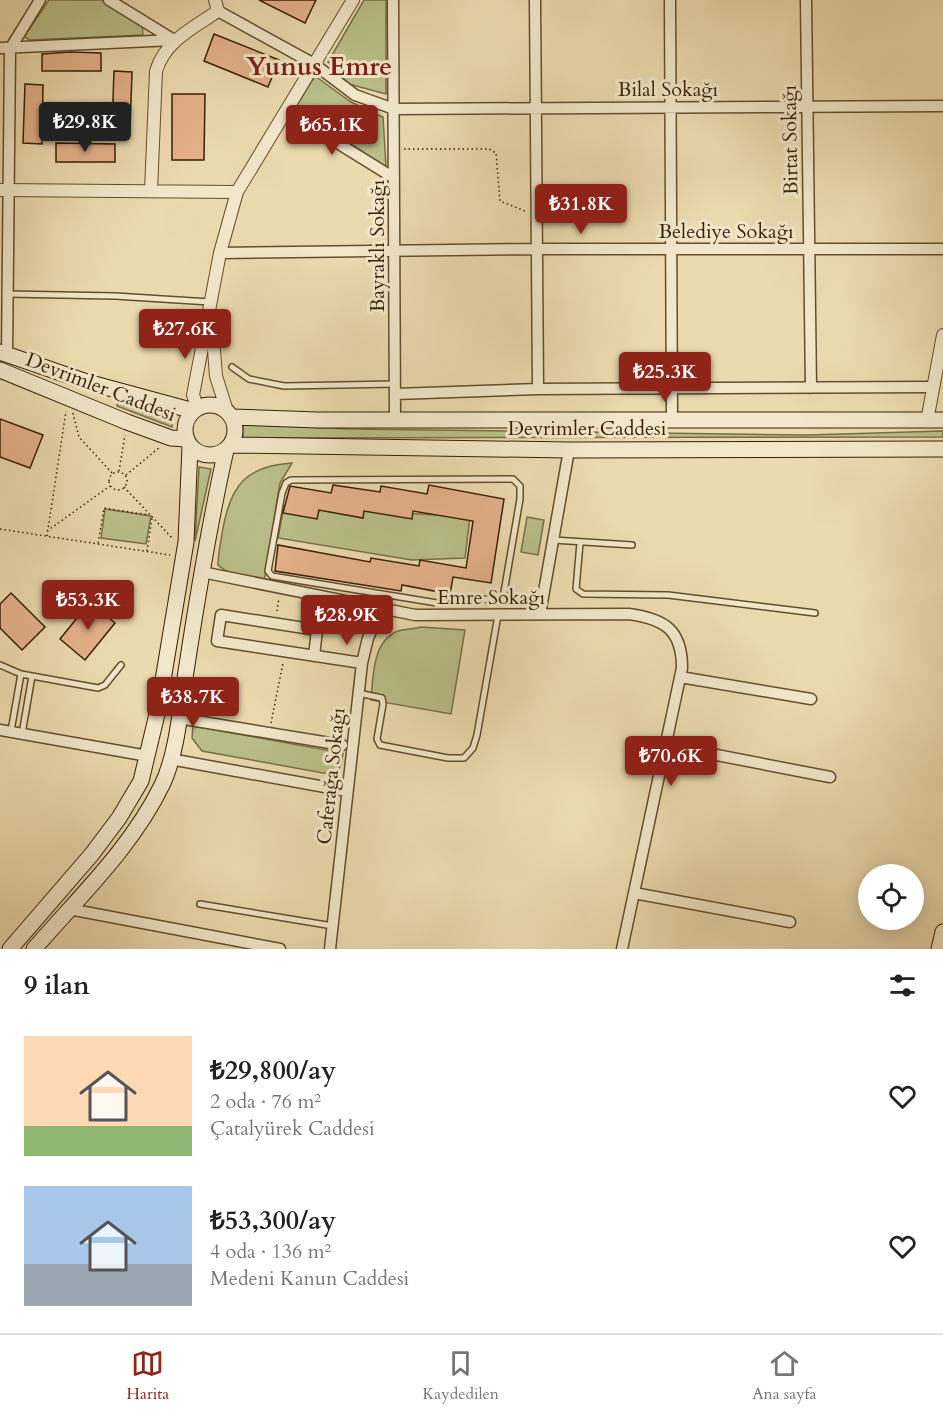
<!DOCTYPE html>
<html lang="tr">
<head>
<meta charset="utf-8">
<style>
  body { margin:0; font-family:Cardo,serif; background:#f2f2f2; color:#222; height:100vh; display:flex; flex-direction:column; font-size:22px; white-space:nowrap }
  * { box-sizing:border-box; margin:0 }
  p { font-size:20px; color:#767676 }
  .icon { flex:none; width:33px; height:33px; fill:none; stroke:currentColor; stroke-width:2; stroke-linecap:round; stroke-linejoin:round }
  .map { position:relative; height:949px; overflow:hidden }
  .side { display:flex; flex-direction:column; background:#fff; flex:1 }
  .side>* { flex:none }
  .buttons { position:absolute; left:858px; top:864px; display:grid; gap:12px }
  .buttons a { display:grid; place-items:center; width:66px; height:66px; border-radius:50%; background:#fff; box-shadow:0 3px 15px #0003; font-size:30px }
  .price { position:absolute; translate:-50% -51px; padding:0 14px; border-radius:6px; background:#8f2418; color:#fff; font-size:20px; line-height:39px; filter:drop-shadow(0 2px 3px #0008) }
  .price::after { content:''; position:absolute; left:50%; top:36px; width:18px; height:14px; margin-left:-9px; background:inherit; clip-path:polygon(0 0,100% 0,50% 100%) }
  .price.selected { background:#222; color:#fff }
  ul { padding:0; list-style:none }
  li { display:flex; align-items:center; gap:18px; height:150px; padding:0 24px }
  li span { display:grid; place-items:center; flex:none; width:168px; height:120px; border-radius:0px; color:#555 }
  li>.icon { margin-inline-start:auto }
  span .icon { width:72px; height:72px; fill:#fffc; stroke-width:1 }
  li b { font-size:26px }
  h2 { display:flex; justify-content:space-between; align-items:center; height:72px; padding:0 24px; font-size:26px }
  .tabs { display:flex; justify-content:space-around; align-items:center; height:84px; border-top:2px solid #e0e0e0; background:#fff; font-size:16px; color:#767676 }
  .tabs a { display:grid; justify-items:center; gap:3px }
  .tabs .selected { color:#8f2418 }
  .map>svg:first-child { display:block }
</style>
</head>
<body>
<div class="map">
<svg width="943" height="949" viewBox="0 0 943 949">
  <rect width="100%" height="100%" fill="#ebdaae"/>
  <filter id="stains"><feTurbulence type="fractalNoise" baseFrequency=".00333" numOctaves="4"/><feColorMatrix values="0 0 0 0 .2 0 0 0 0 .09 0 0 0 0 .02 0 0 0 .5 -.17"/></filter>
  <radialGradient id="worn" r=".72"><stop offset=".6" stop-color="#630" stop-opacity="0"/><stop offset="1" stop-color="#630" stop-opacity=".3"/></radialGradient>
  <path fill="#babf89" stroke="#786f45" stroke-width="1.5" d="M 49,0 L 102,0 L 142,24 L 143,35 L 30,40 L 24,37 Z
    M 364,0 L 386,0 L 386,94 L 349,84 L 328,62 Z
    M 315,76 L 351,102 L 383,117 L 386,167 L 295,108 Z
    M 118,401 L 174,414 L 172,427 L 117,406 Z
    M 243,424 L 348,429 L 808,435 L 943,431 L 943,437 L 243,438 Z
    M 292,463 L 280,483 L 264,582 L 226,571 L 218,565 C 218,553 221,541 223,528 C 231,485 246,466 292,463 Z
    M 199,467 L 211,469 L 195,541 Z
    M 284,506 L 470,517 L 465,558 L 412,560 L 278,538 Z
    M 105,509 L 151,516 L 146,544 L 101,538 Z
    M 527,517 L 544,520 L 538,555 L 521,552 Z
    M 421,627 L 465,630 L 451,714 L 371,700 C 373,678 372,641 398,631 C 405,629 414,629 421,627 Z
    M 193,726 L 343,753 C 342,762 341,769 334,775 L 202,751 L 192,738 Z"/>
  <path fill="#e4b18b" stroke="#371f01" stroke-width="1.5" d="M 259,0 L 316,0 L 305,23 Z
    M 214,34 L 279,60 L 268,87 L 204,61 Z
    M 70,52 L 101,53 L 101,71 L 42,71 L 42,54 Z
    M 114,71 L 132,72 L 130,130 L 112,130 Z
    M 25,84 L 43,85 L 42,144 L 23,143 Z
    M 172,94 L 205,94 L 204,160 L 172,160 Z
    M 56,143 L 115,144 L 115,162 L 56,162 Z
    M 0,419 L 43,435 L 30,468 L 0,457 Z
    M 333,485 L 380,492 L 381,486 L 427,494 L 429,485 L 504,499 L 491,583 L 453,577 L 450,594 L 402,585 L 401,591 L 275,571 L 278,545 L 370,562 L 371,558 L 419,566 L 420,560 L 466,568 L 473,521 L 413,511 L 412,519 L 364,511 L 363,518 L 319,510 L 317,519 L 283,513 L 290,486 L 331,493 Z
    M 11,593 L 45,627 L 22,650 L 0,628 L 0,604 Z
    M 90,602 L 115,623 L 85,660 L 60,639 Z"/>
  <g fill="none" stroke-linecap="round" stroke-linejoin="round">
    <defs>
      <path id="service" d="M 8,294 L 115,296 L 210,302
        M 232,367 L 249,379 L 284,386 L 396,384
        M 553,540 L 632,545
        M 580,543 L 576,589 L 583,594 L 668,595 L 815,613
        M 503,598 L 520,499 L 520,486 L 513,479 L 291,480 L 286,483 L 282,493 L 268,571 L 272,576 L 437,603 L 503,598 L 542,602
        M 0,665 L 21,674 L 98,688 L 105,685 L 121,665
        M 358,693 L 382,698 L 383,704 L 377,739 L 380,745 L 448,758 L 464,758 L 473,748 L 477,735 L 498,615
        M 11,731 L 21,674
        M 22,734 L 32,676
        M 200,904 L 333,926"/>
      <path id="minor" d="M 109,0 L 174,40
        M 393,0 L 395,420
        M 535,0 L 538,389
        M 670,0 L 672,420
        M 806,0 L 811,388
        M 218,11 L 314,64 L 355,95 L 394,109 L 943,106
        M 0,48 L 174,40
        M 286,111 L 394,178
        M 220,253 L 537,249 L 943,249
        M 7,355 L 10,49 L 40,0
        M 396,394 L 538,389 L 933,387
        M 202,572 L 415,615 L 629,614 C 665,619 682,630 682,668 L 622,949
        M 540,614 L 569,450
        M 314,656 L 317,630 L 221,615 L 217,641 C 265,648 313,656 362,663
        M 680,677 L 811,699
        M 178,718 L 342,745
        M 0,730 L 148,756
        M 665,745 L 830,777
        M 170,759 L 347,791
        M 634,893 L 790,922
        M 69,909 L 280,949
        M 330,949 L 362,663 L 368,638 L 381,610"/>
      <path id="tertiary" d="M 0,190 L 237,192
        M 151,191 L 156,71 C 165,41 193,28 218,11 L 215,0
        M 212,324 L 216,376 L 227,411
        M 198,409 L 193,395 L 220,253 L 237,192 L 353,0
        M 927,421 L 943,335"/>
      <path id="secondary" d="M 0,352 L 87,382 L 194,411
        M 0,370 L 127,422 L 171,438 L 187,439
        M185 430a25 25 0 1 1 50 0a25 25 0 1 1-50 0Z
        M 232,417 L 318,420 L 943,420
        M 231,445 L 569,450 L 943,449
        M 10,949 L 92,854 L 119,818 L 141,781 L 158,710 L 186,542 L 190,446
        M 34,949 C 79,897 132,847 162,785 C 178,752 181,701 187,665 C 198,593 210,521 226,450
        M 939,949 L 943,932"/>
    </defs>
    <use href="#service" stroke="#644e2c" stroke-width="8"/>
    <use href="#minor" stroke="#644e2c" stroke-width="13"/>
    <use href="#tertiary" stroke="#644e2c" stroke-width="14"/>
    <use href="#secondary" stroke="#371f01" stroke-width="17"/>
    <path stroke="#371f01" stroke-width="1.5" stroke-dasharray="1.5 3" stroke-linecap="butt" d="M 404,149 L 489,149 L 496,153 L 500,201 L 525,211
      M 73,413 L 79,437 L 112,473
      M 119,471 L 125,435
      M109 481a9 9 0 1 1 18 0a9 9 0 1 1-18 0Z
      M 126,475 L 160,447
      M 124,487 L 173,539
      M 0,529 L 170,555
      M 47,531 L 110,486
      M 47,536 L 66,411
      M 98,543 L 104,508 L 149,515
      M 147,551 L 152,518
      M 277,611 L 279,598
      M 271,723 L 283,663"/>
    <use href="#service" stroke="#f2e7ca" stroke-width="5"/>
    <use href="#minor" stroke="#f2e7ca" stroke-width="10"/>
    <use href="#tertiary" stroke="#f2e7ca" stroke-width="12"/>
    <use href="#secondary" stroke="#f2e7ca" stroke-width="15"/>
  </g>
  <g text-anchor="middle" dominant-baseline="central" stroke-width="6" stroke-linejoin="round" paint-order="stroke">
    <g font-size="20" fill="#371f01" stroke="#f2e7ca">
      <text x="668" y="89">Bilal Sokağı</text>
      <text transform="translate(790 140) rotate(-91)">Birtat Sokağı</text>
      <text x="726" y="231">Belediye Sokağı</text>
      <text transform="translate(377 246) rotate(-90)">Bayraklı Sokağı</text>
      <text transform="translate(101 387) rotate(21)">Devrimler Caddesi</text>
      <text x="587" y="428">Devrimler Caddesi</text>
      <text x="491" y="597">Emre Sokağı</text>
      <text transform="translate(331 776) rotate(-84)">Caferağa Sokağı</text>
    </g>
    <g font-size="26" font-weight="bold" fill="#7a1f14" stroke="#f2e7ca">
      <text x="319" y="66">Yunus Emre</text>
    </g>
  </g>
  <rect width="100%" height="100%" filter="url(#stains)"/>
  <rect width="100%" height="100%" fill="url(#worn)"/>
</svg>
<div class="buttons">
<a><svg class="icon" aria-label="locate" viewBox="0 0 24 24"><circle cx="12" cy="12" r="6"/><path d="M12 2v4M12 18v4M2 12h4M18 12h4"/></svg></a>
</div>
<b class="price selected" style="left:85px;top:153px">₺29.8K</b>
<b class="price" style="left:332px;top:156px">₺65.1K</b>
<b class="price" style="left:581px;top:235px">₺31.8K</b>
<b class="price" style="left:185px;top:360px">₺27.6K</b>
<b class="price" style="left:665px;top:403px">₺25.3K</b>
<b class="price" style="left:88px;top:631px">₺53.3K</b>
<b class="price" style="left:347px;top:646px">₺28.9K</b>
<b class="price" style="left:193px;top:728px">₺38.7K</b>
<b class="price" style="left:671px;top:787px">₺70.6K</b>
</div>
<section class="side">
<h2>9 ilan<svg class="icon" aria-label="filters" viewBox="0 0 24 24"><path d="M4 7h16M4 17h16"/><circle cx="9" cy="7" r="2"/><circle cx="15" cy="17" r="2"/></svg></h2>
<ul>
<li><span style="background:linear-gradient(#ffd9b3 75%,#8fb573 0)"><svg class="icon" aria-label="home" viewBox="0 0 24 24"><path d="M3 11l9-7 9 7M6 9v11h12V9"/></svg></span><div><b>₺29,800/ay</b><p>2 oda · 76 m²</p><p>Çatalyürek Caddesi</p></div><svg class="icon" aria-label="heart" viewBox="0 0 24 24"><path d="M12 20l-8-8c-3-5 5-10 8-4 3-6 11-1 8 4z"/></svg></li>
<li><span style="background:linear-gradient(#a9c7e8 65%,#9aa5b1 0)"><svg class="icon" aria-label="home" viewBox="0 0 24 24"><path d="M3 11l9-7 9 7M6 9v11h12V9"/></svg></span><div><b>₺53,300/ay</b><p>4 oda · 136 m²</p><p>Medeni Kanun Caddesi</p></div><svg class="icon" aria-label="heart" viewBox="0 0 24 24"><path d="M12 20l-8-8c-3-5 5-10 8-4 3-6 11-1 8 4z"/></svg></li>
</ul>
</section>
<nav class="tabs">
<a class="selected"><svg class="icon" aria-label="map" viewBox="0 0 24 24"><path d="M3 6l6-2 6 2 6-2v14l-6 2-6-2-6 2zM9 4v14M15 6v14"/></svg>Harita</a>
<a><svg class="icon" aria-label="saved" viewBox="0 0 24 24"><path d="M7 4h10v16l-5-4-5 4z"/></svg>Kaydedilen</a>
<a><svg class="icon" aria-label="home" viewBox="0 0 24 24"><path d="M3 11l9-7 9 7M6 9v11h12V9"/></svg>Ana sayfa</a>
</nav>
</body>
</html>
